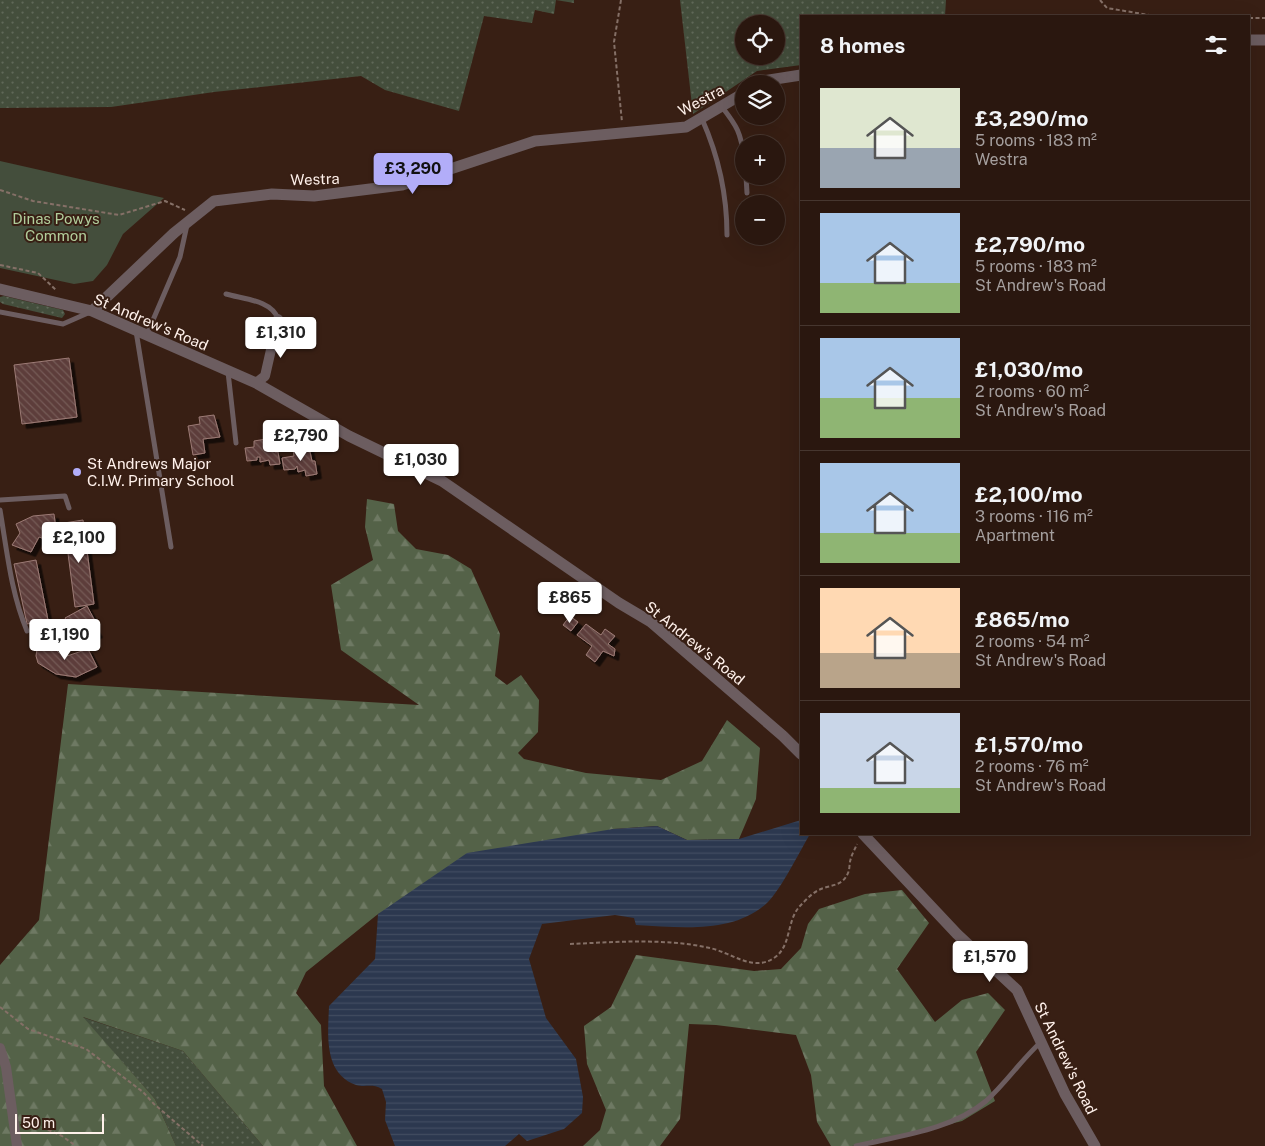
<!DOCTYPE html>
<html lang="en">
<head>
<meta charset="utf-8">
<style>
  body { margin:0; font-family:"Public Sans",sans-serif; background:#322018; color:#f1f3f6; height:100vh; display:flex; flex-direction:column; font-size:19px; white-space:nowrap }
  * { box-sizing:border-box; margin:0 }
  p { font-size:16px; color:#a59f9e }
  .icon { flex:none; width:28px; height:28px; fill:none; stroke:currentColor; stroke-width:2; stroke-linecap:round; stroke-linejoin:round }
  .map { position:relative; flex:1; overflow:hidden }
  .panel { position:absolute; left:800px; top:15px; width:450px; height:820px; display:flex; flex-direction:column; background:#2a170f; border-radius:0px; box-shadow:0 5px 20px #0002,0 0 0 1px #46362f }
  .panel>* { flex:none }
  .controls { position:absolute; left:735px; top:15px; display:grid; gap:10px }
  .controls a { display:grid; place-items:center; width:50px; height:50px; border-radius:50%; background:#2a170f; box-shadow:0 5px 20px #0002,0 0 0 1px #46362f; font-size:25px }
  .scale { position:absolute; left:15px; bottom:12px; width:89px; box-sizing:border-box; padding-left:5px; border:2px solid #fff1eb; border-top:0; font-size:14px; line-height:18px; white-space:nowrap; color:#fff1eb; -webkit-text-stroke:4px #381f14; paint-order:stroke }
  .price { position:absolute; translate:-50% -42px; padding:0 11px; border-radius:5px; background:#fff; color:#222; font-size:16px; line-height:32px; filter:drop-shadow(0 1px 2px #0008) }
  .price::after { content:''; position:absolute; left:50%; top:30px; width:15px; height:11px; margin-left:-8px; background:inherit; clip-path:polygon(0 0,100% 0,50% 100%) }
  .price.active { background:#b2adf9; color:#111 }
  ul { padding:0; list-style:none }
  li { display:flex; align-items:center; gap:15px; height:125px; padding:0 20px }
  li+li { border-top:1px solid #46362f }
  li span { display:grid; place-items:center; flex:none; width:140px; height:100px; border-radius:0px; color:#555 }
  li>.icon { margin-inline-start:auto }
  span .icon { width:60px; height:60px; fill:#fffc; stroke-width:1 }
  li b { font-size:21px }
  h2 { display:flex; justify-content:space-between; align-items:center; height:60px; padding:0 20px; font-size:21px }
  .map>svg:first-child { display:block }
</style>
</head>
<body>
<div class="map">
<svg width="1265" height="1146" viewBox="0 0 1265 1146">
  <defs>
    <pattern id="grass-dots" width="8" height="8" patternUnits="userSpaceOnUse" patternTransform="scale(1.25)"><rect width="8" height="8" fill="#444e3c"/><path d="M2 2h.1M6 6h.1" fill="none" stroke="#606858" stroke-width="1.8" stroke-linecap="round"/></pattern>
    <pattern id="forest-firs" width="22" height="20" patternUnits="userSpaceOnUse" patternTransform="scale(1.25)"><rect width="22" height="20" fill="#546248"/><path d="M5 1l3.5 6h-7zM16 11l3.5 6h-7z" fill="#6e7963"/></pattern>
    <pattern id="water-rules" width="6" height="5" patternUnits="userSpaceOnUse" patternTransform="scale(1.25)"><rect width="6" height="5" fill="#2c384f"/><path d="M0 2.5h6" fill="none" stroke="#414c60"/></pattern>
    <pattern id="building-back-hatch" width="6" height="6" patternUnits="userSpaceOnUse" patternTransform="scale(1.25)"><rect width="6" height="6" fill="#5d3e3a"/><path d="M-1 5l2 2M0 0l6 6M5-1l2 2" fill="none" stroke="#755a57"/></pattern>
    <filter id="shadow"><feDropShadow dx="4.5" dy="4.5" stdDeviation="0" flood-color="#0009"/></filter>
  </defs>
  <rect width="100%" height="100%" fill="#381f14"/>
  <path fill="url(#grass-dots)" fill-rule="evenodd" d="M 0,0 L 574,0 L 574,3 L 556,0 L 554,14 L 535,10 L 532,23 L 484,16 L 459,111 L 385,90 L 361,76 L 214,92 L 111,107 L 0,108 Z
    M 680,0 L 946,0 L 945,16 L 801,16 L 801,65 L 757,71 L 693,114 ZM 744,24 L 776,24 L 776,56 L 744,56 Z
    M 4,296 L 63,310 L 65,314 L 62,318 L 3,304 L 0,302 L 0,297 Z
    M 82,1017 L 183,1051 L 263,1146 L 176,1146 L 155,1099 Z"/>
  <path fill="url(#forest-firs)" d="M 367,499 L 394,504 L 398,531 L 416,549 L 448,555 L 471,569 L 500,634 L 495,676 L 507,685 L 521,675 L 539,700 L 538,732 L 518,753 L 524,759 L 586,773 L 661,780 L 702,761 L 727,720 L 760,748 L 756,799 L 739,839 L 687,840 L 657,826 L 613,829 L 378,914 L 306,972 L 296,993 L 321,1025 L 324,1086 L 357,1146 L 263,1146 L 183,1051 L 83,1017 L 155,1099 L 176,1146 L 0,1146 L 0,965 L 39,920 L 68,684 L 419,705 L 341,650 L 331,585 L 373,560 L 365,527 Z
    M 902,890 L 929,923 L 897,969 L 935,1022 L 962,1000 L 988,993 L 1005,1010 L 976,1052 L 995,1101 L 962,1121 L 897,1138 L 852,1146 L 831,1146 L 817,1122 L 811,1075 L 796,1035 L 716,1025 L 689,1024 L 680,1119 L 660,1146 L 583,1146 L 600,1130 L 606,1110 L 587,1064 L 584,1026 L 611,1007 L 636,955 L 754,971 L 781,969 L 801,948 L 808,924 L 819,909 L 865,894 Z"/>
  <path fill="#444e3c" d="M 0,161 L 164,198 L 123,234 L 107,265 L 93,281 L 74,284 L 0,268 Z"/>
  <path fill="url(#water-rules)" d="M 801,820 L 801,834 L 810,834 C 800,851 781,889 768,902 C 734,935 679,927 636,925 L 634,918 L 615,915 L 542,924 L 529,959 L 546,1018 L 576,1059 L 583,1097 L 582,1113 L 564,1129 L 527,1141 L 519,1134 L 505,1146 L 395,1146 L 385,1120 L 386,1102 L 382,1089 C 371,1083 366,1088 356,1085 C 323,1073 328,1034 329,1006 L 375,959 L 378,914 L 467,853 L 613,829 L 657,826 L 687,840 L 739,839 Z"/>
  <path fill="url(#building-back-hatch)" stroke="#9d7b76" filter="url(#shadow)" d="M 69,358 L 77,417 L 22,424 L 14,365 Z
    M 214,415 L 220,437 L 203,439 L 205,453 L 193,455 L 188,426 L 200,424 L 199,417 Z
    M 272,438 L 275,452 L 278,452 L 280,464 L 270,465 L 269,460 L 260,462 L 260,457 L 257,457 L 257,460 L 247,461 L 245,448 L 254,447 L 254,441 Z
    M 309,447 L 312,461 L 315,461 L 317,474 L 306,476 L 305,470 L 298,472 L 297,466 L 295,469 L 284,470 L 282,458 L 294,456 L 293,450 Z
    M 54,514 L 56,529 L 47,530 L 45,539 L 39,537 L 31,552 L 12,545 L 20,533 L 16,524 L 33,516 Z
    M 83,520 L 94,604 L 75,607 L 64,523 Z
    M 36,560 L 48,620 L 27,624 L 14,564 Z
    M 87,606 L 94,619 L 91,621 L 98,633 L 81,643 L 73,630 L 69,633 L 64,629 L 70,626 L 65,618 Z
    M 570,616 L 578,622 L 571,631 L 563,625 Z
    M 586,624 L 601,635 L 605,629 L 615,636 L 608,644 L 615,649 L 614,656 L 603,651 L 595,662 L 586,655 L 592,646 L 577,635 Z
    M 46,640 L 59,653 L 67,656 L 88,649 L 97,667 L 76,677 L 56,674 L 38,663 L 36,656 L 37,649 Z"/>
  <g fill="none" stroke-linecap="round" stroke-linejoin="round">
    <path stroke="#857067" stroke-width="2" stroke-dasharray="4 2.5" stroke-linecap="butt" d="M 621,0 L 614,42 L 622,122
      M 1100,0 L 1107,8 L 1149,15 L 1199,16
      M 1249,18 L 1265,18
      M 0,190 L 33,201 L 119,215 L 165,201 L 185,210
      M 0,265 L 38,273 L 57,291
      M 570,944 C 617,942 664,938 710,948 C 732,953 753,972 774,958 C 792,946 786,921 800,906 C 805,901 811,894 817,891 C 828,884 842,888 848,873 C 850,869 849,863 851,858 C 852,854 855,849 857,844
      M 0,1007 L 28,1029 L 86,1049 L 143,1092 L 154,1104 L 203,1146
      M 24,1119 L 62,1136 L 76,1146"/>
    <path stroke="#6c5d60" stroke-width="5" d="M 722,107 C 737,126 741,133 744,158
      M 702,119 C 718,155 727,195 727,235
      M 746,176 L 747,193
      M 226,294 C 243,299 272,300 278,319
      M 0,312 L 63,324 L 88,313
      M 136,331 L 171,547
      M 147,334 L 180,257 L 187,225
      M 228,372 L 236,443
      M 0,500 L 65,496 L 69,508
      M 0,510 C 7,551 11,593 27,631
      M 856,1146 C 898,1136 952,1130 986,1101 C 1006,1083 1021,1060 1041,1042"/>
    <path stroke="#6c5d60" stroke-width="10" d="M 256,383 L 265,376 L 278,319
      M 0,1048 L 6,1067 L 17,1146"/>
    <path stroke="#6c5d60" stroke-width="11" d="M 1249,40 L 1265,40
      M 757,84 L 762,81 L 801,75
      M 0,289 L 92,311 L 256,383 L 349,436 L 442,481 L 619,603 L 651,622 L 783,736 L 801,754
      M 92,311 L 174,233 L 214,201 L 272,194 L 314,196 L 402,185 L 535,141 L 686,127 L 744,93
      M 863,834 L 957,934 L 1017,990 L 1065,1094 L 1095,1146"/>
  </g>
  <circle fill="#b2adf9" stroke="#381f14" stroke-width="2" cx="77" cy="472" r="5"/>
  <g text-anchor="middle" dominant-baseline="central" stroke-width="4" stroke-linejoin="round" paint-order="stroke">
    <g font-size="15" fill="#fff1eb" stroke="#381f14">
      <text transform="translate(701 100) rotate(-28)">Westra</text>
      <text transform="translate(315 179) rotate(-2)">Westra</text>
      <text transform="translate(151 322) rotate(23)">St Andrew's Road</text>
      <text transform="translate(695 643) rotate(39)">St Andrew's Road</text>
      <text transform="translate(1066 1058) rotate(64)">St Andrew's Road</text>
    </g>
    <g font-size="15" fill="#b1cd9b" stroke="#381f14">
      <text x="56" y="218">Dinas Powys<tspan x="56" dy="17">Common</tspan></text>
    </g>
    <g font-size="15" fill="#fff1eb" stroke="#381f14" text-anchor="start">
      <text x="87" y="463">St Andrews Major<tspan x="87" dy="17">C.I.W. Primary School</tspan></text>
    </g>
  </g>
</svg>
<div class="controls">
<a><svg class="icon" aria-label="locate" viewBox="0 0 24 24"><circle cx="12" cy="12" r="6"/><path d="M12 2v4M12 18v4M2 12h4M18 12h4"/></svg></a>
<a><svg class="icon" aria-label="layers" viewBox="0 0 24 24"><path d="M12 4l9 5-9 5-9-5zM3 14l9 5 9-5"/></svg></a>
<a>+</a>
<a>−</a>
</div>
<div class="scale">50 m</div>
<b class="price active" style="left:413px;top:195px">£3,290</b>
<b class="price" style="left:281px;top:359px">£1,310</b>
<b class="price" style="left:301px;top:462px">£2,790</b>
<b class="price" style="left:421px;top:486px">£1,030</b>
<b class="price" style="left:79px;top:564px">£2,100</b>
<b class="price" style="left:570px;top:624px">£865</b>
<b class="price" style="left:65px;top:661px">£1,190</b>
<b class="price" style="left:990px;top:983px">£1,570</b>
<section class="panel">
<h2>8 homes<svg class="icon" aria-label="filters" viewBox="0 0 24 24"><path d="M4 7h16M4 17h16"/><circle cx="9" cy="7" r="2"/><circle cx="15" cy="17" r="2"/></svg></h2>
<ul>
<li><span style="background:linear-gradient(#dfe7d0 60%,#9aa5b1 0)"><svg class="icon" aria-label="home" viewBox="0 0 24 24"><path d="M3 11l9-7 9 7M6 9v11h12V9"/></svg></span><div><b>£3,290/mo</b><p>5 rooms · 183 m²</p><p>Westra</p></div></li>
<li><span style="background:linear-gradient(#a9c7e8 70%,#8fb573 0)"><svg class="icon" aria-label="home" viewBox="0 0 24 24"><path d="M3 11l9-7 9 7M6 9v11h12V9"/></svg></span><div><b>£2,790/mo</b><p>5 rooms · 183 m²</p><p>St Andrew's Road</p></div></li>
<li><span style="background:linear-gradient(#a9c7e8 60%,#8fb573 0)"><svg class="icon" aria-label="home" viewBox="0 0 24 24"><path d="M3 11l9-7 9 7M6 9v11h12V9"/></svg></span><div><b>£1,030/mo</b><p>2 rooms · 60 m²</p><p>St Andrew's Road</p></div></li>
<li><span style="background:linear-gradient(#a9c7e8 70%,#8fb573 0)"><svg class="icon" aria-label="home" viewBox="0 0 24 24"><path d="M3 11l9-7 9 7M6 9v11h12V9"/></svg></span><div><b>£2,100/mo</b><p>3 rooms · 116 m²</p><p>Apartment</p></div></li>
<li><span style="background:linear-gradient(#ffd9b3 65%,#b9a48a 0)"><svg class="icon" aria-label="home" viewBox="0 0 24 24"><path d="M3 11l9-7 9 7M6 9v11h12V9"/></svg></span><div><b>£865/mo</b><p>2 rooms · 54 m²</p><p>St Andrew's Road</p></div></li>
<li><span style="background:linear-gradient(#c9d6e8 75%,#8fb573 0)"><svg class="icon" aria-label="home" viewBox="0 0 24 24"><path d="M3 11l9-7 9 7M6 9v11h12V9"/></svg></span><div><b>£1,570/mo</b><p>2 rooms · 76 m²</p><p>St Andrew's Road</p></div></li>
</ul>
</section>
</div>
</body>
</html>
